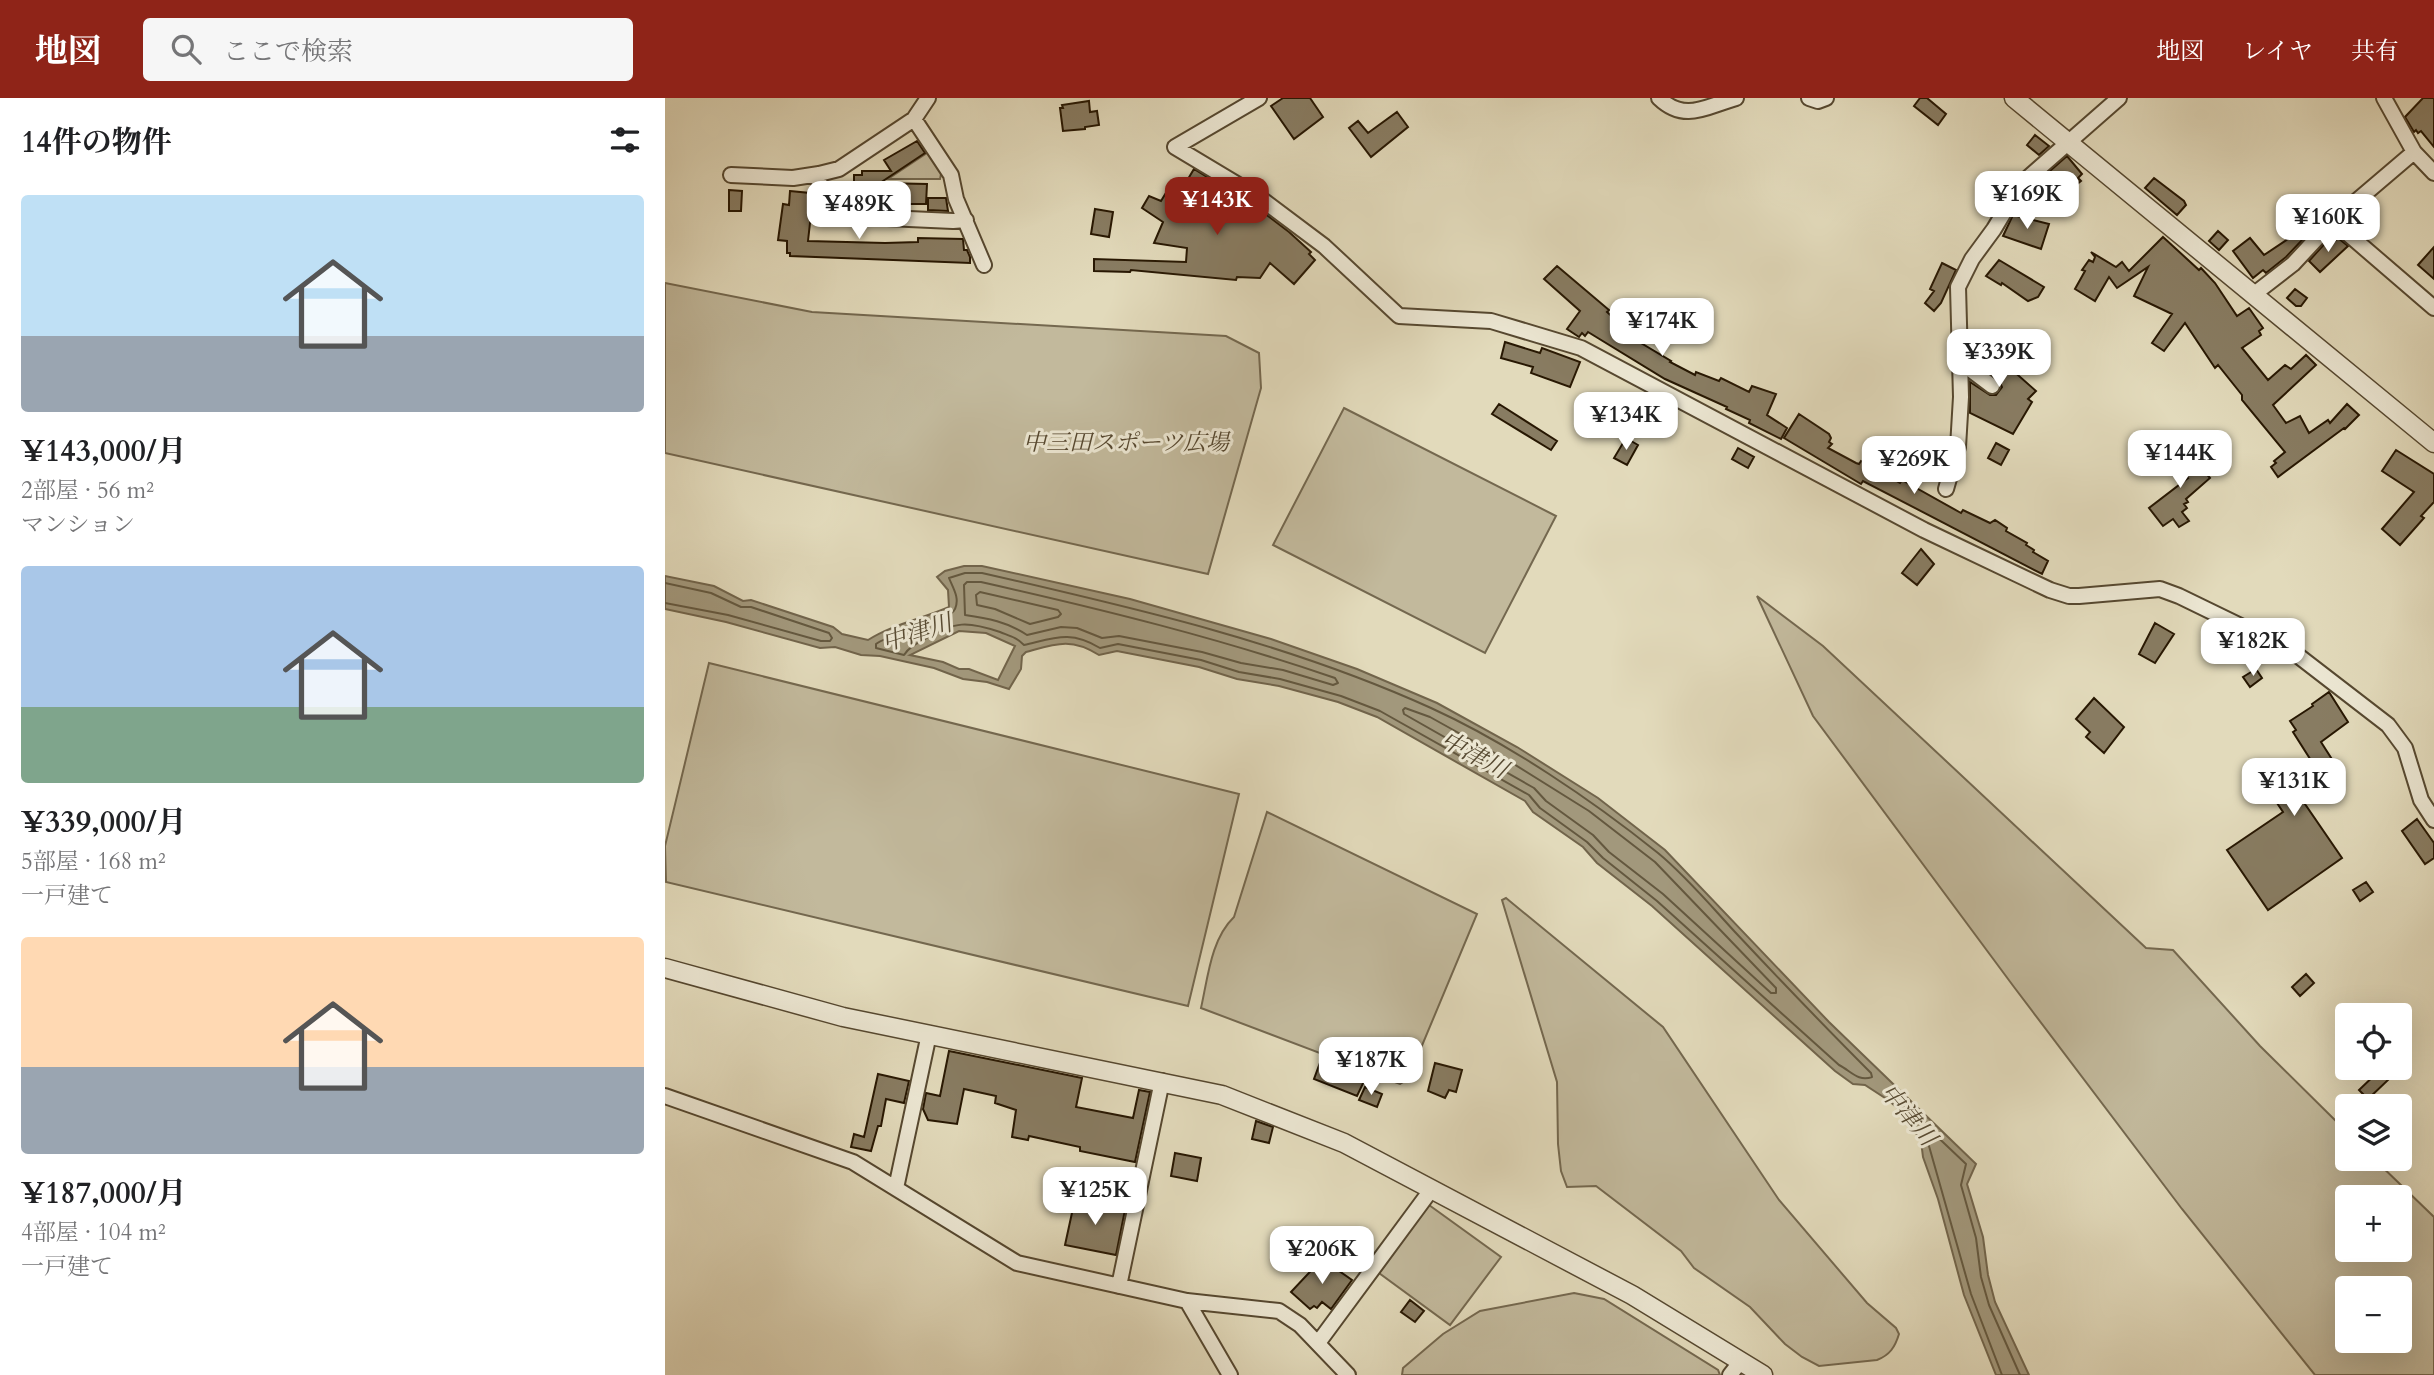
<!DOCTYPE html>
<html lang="ja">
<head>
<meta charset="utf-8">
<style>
  body { margin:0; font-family:Cardo,"Noto Serif JP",serif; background:#f6f6f6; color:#202124; height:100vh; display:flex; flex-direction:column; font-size:26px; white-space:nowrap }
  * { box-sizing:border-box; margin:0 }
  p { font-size:23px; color:#757577 }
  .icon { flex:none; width:38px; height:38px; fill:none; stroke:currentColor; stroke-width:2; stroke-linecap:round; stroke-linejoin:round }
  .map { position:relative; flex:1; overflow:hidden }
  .side { display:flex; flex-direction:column; background:#fff; width:665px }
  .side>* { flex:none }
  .tools { position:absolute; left:1670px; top:905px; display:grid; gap:14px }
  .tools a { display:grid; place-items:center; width:77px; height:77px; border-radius:7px; background:#fff; box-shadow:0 7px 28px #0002; font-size:35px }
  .price { position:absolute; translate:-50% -60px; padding:0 16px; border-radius:14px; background:#fff; color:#222; font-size:23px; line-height:46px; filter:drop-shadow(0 2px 4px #0008) }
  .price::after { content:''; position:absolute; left:50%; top:42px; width:21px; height:16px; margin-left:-10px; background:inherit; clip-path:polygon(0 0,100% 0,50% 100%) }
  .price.selected { background:#8f2418; color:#fff }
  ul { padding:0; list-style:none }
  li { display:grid; align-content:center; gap:14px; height:371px; padding:0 21px }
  li span { display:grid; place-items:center; height:217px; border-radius:7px; color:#555 }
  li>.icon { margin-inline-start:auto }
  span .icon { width:126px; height:126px; fill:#fffc; stroke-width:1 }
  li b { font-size:30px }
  h2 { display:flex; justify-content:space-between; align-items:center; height:84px; padding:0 21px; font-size:30px }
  header { display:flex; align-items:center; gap:42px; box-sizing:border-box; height:98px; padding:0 35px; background:#8f2418; color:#fff }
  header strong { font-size:33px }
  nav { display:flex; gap:38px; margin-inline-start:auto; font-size:24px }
  .search { width:490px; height:63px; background:#f6f6f6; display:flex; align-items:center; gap:18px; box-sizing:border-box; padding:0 24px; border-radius:7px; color:#757577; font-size:26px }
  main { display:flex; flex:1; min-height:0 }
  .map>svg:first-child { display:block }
</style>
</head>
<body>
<header>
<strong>地図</strong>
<div class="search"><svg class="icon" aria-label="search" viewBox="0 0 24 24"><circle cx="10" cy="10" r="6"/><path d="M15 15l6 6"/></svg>ここで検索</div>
<nav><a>地図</a><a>レイヤ</a><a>共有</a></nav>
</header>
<main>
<section class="side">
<h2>14件の物件<svg class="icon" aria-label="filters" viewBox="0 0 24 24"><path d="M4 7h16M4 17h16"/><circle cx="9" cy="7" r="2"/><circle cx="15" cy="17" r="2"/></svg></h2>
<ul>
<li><span style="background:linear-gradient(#bfe0f5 65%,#9aa5b1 0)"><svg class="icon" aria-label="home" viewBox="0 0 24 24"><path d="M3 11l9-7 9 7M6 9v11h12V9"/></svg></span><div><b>¥143,000/月</b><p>2部屋 · 56 m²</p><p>マンション</p></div></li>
<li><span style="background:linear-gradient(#a9c7e8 65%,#7fa58c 0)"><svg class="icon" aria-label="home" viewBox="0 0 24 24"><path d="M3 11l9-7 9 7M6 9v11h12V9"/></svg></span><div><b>¥339,000/月</b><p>5部屋 · 168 m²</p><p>一戸建て</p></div></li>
<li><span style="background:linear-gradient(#ffd9b3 60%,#9aa5b1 0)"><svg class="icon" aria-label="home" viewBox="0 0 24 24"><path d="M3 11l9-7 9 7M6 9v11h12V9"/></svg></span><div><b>¥187,000/月</b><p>4部屋 · 104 m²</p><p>一戸建て</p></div></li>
</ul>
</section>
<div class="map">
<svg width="1769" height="1277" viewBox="0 0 1769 1277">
  <rect width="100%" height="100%" fill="#e2dabb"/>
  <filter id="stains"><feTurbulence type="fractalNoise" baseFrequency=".00286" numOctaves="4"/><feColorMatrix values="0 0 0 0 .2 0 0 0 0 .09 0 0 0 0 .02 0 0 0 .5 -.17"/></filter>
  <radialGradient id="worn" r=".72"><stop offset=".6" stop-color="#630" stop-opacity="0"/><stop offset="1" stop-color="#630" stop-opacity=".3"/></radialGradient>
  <path fill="#c2b99c" stroke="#74684f" stroke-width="2" fill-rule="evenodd" d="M 265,53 L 277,71 L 275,81 L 223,81 Z
    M 0,185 L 147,214 L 561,238 L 594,255 L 596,290 L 543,476 L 0,355 Z
    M 679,310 L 891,418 L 820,555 L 608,447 Z
    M 1092,498 L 1158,548 L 1481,850 L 1508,852 L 1595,948 L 1682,1034 L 1682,1060 L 1709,1061 L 1769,1119 L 1769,1277 L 1650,1277 L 1517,1111 L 1349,889 L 1148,618 ZM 1682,1099 L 1734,1099 L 1734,1152 L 1682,1152 ZM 1682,1190 L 1734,1190 L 1734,1242 L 1682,1242 Z
    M 44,565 L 574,696 L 523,908 L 1,784 L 0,748 Z
    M 602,714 L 812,816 L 743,981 L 735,986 L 658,959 L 655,955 L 536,910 C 543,879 546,841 569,819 Z
    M 841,800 L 998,929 L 1114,1102 L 1202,1205 L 1231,1230 L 1234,1236 C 1230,1249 1225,1257 1212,1262 L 1154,1268 L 1137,1259 L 1120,1246 L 1085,1209 L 1029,1170 L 1016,1153 L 931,1088 L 902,1089 L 896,1073 L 893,1046 L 892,984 L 837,802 Z
    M 764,1107 L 836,1159 L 785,1227 L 714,1175 Z
    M 909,1195 L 939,1201 L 1053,1272 L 1055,1277 L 737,1277 L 738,1270 L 778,1236 L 815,1213 Z"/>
  <path fill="#a2987c" stroke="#71644b" stroke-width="2" fill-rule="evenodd" d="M 299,468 L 317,468 L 465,501 L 606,541 L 692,571 L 772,605 L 852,649 L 933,700 L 1000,752 L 1164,924 L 1311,1066 L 1302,1086 L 1318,1139 L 1323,1177 L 1330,1204 L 1364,1277 L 1331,1277 L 1299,1197 L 1273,1101 L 1258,1059 L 1256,1043 L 1236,1013 L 1223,1002 L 1200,987 L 1188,986 L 1170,973 L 987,808 L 932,765 L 918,749 L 868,714 L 860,703 L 712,619 L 673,604 L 614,588 L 572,581 L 534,569 L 452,553 L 434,557 C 406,539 390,546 361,554 L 357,558 L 356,571 L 344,591 L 322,584 L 298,581 L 269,570 L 215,558 L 196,557 L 170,549 L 155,550 L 61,524 L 0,511 L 0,478 L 49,488 L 78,503 L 86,502 L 168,529 L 177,536 L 203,542 C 228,526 257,521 284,509 L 283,492 L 272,479 L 280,473 ZM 294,533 L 321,535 L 350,548 L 333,582 L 304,571 L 294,571 L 278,564 L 245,557 Z"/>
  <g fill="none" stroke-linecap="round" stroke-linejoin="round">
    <path stroke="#64583f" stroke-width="2" d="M 300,475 L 317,475 C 470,510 623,545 766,610 C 843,645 927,702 993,755 C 1021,778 1046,808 1070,834 C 1115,882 1160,929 1206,975 L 1207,979 C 1193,984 1186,973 1174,967 L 992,803 L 938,760 L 922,744 L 875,710 L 864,697 L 715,613 L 676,598 L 615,581 L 574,574 L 536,562 L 453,546 L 435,550 C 405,532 390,540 359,547 C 351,539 345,538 335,534 C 302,523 291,523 260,541 C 251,546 244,549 239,557 L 211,550 L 211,546 C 225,535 285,524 290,511 C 295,500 288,490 284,480 Z
      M 302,484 L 316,484 C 436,511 554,540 670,580 L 673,585 L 668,587 L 618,572 L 576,565 L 537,554 L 454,538 L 437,540 L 412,530 L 396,529 L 362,537 C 343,524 322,520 300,517 L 299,487 Z
      M 0,485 L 46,495 L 76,509 L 86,509 L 164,535 L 167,540 L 165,543 L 156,543 L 63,517 L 0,505
      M 315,494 L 393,512 L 396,516 L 393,519 L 365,526 L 330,511 L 312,507 L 311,497 Z
      M 740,610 L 765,619 L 844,663 L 924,713 L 990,764 L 1111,890 L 1111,895 L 1106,895 L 998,796 L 944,754 L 928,737 L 881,703 L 869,690 L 739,616 L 738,612 Z
      M 1337,1277 L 1306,1196 L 1262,1041 L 1256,1033 L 1258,1028 L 1262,1029 L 1301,1066 L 1296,1087 L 1311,1140 L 1316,1179 L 1324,1207 L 1355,1277"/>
  </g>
  <path fill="#887c62" stroke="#271702" stroke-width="2" d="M 618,0 L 645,0 L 658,19 L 629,41 L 606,8 Z
    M 1255,0 L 1262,0 L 1281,16 L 1273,27 L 1249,8 Z
    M 1758,0 L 1769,0 L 1769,49 L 1756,33 L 1753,35 L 1751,32 L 1749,34 L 1740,19 Z
    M 424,3 L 425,14 L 432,13 L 434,27 L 420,29 L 420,31 L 398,33 L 395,10 L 398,10 L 397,7 Z
    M 732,14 L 743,29 L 706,59 L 684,30 L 693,23 L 703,35 Z
    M 1370,37 L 1384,48 L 1374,57 L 1362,47 Z
    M 252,43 L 260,55 L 215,85 L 262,86 L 261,106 L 228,106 L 229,102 L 205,101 L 205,110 L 165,108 L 164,93 L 189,93 L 189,77 L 197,77 L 197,73 L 226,73 L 219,62 Z
    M 1402,58 L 1417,76 L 1413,80 L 1416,83 L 1391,103 L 1384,94 L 1377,101 L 1368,91 L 1370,89 L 1369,87 Z
    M 529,71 L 555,87 L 549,97 L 589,114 L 591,110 L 595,112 L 624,134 L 646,154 L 644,156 L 650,162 L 629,186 L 605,165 L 595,180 L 572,179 L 571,182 L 466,172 L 465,174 L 429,173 L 429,161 L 521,164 L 522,150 L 489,145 L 498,124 L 477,110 L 484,98 L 496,103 L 507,85 L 514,90 L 518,84 L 520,86 Z
    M 1489,80 L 1519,103 L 1521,107 L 1512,117 L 1480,90 Z
    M 64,92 L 77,93 L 76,113 L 64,113 Z
    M 125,93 L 145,95 L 146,116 L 143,143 L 220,145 L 253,144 L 253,140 L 298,141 L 299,152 L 302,152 L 305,159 L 305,165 L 125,158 L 125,155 L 122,155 L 122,143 L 113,142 L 118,106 L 124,107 Z
    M 263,100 L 281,100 L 283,113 L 263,112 Z
    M 430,111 L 448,114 L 444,139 L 426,136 Z
    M 1348,117 L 1384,126 L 1376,151 L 1338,138 Z
    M 1553,133 L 1563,142 L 1554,152 L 1544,143 Z
    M 1629,137 L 1640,139 L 1621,159 L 1601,175 L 1598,172 L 1588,180 L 1568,153 L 1585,140 L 1599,157 Z
    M 1498,139 L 1534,172 L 1536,170 L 1550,185 L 1572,218 L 1584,210 L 1598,230 L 1594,233 L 1596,237 L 1577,250 L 1603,282 L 1620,267 L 1626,271 L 1641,257 L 1651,267 L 1608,307 L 1621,325 L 1635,318 L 1644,335 L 1663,322 L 1665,325 L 1682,306 L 1694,317 L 1680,331 L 1679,330 L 1613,379 L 1606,369 L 1611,365 L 1609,363 L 1620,354 L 1577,302 L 1577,297 L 1553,267 L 1550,270 L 1520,225 L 1499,253 L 1487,245 L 1507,216 L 1469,198 L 1483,169 L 1452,190 L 1444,179 L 1430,203 L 1410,191 L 1420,173 L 1417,172 L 1424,162 L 1428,164 L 1430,159 L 1426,154 L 1451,169 L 1457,164 L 1464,173 Z
    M 1673,140 L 1683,148 L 1655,174 L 1644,163 L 1663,142 L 1670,143 Z
    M 1769,149 L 1769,181 L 1753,167 Z
    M 1334,162 L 1379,189 L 1373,199 L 1363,203 L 1337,185 L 1336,187 L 1321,178 Z
    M 1277,165 L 1291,172 L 1276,205 L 1269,213 L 1260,205 L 1269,193 L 1265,191 Z
    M 892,168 L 944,212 L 942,214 L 952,223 L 975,237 L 971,242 L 1006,263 L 1005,264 L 1030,277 L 1031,274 L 1054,283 L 1056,280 L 1084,294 L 1087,288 L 1111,296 L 1102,317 L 1122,330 L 1116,341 L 1084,325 L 1085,322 L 1061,311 L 1062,309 L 1000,281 L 923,234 L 920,238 L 917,235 L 914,239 L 902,231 L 915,213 L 879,181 Z
    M 1630,191 L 1642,200 L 1636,208 L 1631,208 L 1622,200 Z
    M 1307,236 L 1324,242 L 1323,248 L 1343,259 L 1342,262 L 1348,265 L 1345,270 L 1371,293 L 1363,301 L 1367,304 L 1348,336 L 1305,315 L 1305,284 L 1325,297 L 1331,297 L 1337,289 L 1333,280 L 1305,259 L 1304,244 Z
    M 840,244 L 875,255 L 877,250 L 915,264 L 905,289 L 866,275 L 868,269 L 836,260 Z
    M 834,306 L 892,343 L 886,352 L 827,316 Z
    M 1134,316 L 1164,336 L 1166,340 L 1164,344 L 1167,346 L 1163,350 L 1191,365 L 1194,366 L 1196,363 L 1235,385 L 1237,382 L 1296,415 L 1298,412 L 1325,425 L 1330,422 L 1342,430 L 1341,433 L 1362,445 L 1361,447 L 1369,452 L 1368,454 L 1383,463 L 1377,476 L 1198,383 L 1196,386 L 1119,340 Z
    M 961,340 L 973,347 L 962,367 L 949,360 Z
    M 1331,345 L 1344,352 L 1336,367 L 1323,360 Z
    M 1516,345 L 1545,380 L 1521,401 L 1523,404 L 1519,406 L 1522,410 L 1517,414 L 1524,423 L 1514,429 L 1508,421 L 1498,428 L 1484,410 L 1523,380 L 1514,370 L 1517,367 L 1506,354 Z
    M 1073,350 L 1089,359 L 1083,370 L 1067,361 Z
    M 1731,352 L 1769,376 L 1769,404 L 1756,418 L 1759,420 L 1735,447 L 1717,431 L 1749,394 L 1717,373 Z
    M 1256,451 L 1269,466 L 1252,487 L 1237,475 Z
    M 1490,525 L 1509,536 L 1490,565 L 1474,556 Z
    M 1591,571 L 1597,580 L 1585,589 L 1578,579 Z
    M 1664,594 L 1683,624 L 1656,644 L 1670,666 L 1640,686 L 1647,702 L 1640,706 L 1677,760 L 1603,812 L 1562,752 L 1618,714 L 1604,693 L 1647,664 L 1628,634 L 1631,632 L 1625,623 L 1648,608 L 1647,606 Z
    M 1429,600 L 1459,629 L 1439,655 L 1421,639 L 1425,634 L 1411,621 Z
    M 1752,721 L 1769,745 L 1769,760 L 1760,766 L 1737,733 Z
    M 1701,784 L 1708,794 L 1695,803 L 1688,792 Z
    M 1641,876 L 1649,885 L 1635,898 L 1627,889 Z
    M 284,953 L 417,980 L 411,1009 L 468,1020 L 474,992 L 485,994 L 470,1064 L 415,1053 L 415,1049 L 364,1038 L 363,1042 L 347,1039 L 351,1012 L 330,1005 L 331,998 L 299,991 L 292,1026 L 263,1022 L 258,1011 L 261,995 L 275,998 Z
    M 656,962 L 701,979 L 692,998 L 649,981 Z
    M 770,965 L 797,972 L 791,994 L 784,992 L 780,1000 L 763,993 Z
    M 1715,972 L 1723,982 L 1703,1001 L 1694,992 Z
    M 213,976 L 244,983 L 239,1005 L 221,1001 L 216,1028 L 213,1028 L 206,1053 L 186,1049 L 189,1036 L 199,1039 Z
    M 700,989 L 717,996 L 712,1009 L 694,1002 Z
    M 591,1023 L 608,1029 L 604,1045 L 587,1041 Z
    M 510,1055 L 536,1060 L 532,1083 L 506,1078 Z
    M 410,1101 L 460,1112 L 451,1157 L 400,1147 Z
    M 657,1161 L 687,1182 L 666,1211 L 657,1204 L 652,1210 L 649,1208 L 645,1211 L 626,1194 Z
    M 745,1202 L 759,1213 L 750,1224 L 736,1214 Z"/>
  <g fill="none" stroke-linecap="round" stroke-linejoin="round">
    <defs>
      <path id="minor" d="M 594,0 L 510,49 L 595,100 L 659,148 L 734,218 L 826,223 L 916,250 L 1259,432 L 1385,492 L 1404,498 L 1414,498 L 1495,491 L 1514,498 L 1627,553 L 1723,627 L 1740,650 L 1756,702 L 1769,722
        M 994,0 C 1020,25 1042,8 1071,0
        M 1144,0 L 1153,3 L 1161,0
        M 1719,0 L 1749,54 L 1769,75
        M 249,21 L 286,77 L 291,101 L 319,167
        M 154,76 L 156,117 L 288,123 L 301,122
        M 66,77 L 128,80 L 154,76 L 174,71 L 249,21 L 263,0
        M 1668,123 L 1769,210
        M 1588,197 L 1628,166 L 1668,123 L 1749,54
        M 1294,263 L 1327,288
        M 1281,391 L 1293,349 L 1296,299 L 1293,189 L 1307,161 L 1329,131 L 1356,86 L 1454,0
        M 0,998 L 188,1064 L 352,1165 L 522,1203 L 614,1213 L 635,1227 L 683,1277
        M 231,1090 L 264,936
        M 454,1188 L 497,983
        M 522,1203 L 565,1277
        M 653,1245 L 766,1092
        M 1065,1277 L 1076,1263"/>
      <path id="tertiary" d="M 1349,0 L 1769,345
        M 0,870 L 178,919 L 557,997 L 679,1045 L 967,1197 L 1098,1277"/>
    </defs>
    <use href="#minor" stroke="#564830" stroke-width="18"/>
    <use href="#tertiary" stroke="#564830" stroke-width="21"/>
    <use href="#minor" stroke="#ece7d3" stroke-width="14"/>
    <use href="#tertiary" stroke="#ece7d3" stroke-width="18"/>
  </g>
  <g text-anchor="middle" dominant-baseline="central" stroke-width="6" stroke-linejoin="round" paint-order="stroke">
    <g font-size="23" font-style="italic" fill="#564830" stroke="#ece7d3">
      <text x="461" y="344">中三田スポーツ広場</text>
    </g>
    <g font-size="24" font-style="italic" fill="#584b33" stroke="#ece7d3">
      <text transform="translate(252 535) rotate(-18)">中津川</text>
      <text transform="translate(809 657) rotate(28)">中津川</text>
      <text transform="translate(1243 1017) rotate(50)">中津川</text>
    </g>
  </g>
  <rect width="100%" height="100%" filter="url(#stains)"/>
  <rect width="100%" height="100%" fill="url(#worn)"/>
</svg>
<div class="tools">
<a><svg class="icon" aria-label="locate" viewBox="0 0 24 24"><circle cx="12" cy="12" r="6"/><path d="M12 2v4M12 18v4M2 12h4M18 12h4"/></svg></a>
<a><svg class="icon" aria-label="layers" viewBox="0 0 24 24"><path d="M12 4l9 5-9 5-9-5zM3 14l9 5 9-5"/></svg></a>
<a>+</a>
<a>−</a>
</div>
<b class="price" style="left:1362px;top:133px">¥169K</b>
<b class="price selected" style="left:552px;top:139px">¥143K</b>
<b class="price" style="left:194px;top:143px">¥489K</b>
<b class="price" style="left:1663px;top:156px">¥160K</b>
<b class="price" style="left:997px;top:260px">¥174K</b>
<b class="price" style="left:1334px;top:291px">¥339K</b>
<b class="price" style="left:961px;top:354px">¥134K</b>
<b class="price" style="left:1515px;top:392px">¥144K</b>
<b class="price" style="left:1249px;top:398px">¥269K</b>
<b class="price" style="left:1588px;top:580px">¥182K</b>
<b class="price" style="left:1629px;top:720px">¥131K</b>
<b class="price" style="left:706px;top:999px">¥187K</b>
<b class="price" style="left:430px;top:1129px">¥125K</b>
<b class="price" style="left:657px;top:1188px">¥206K</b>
</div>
</main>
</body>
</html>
